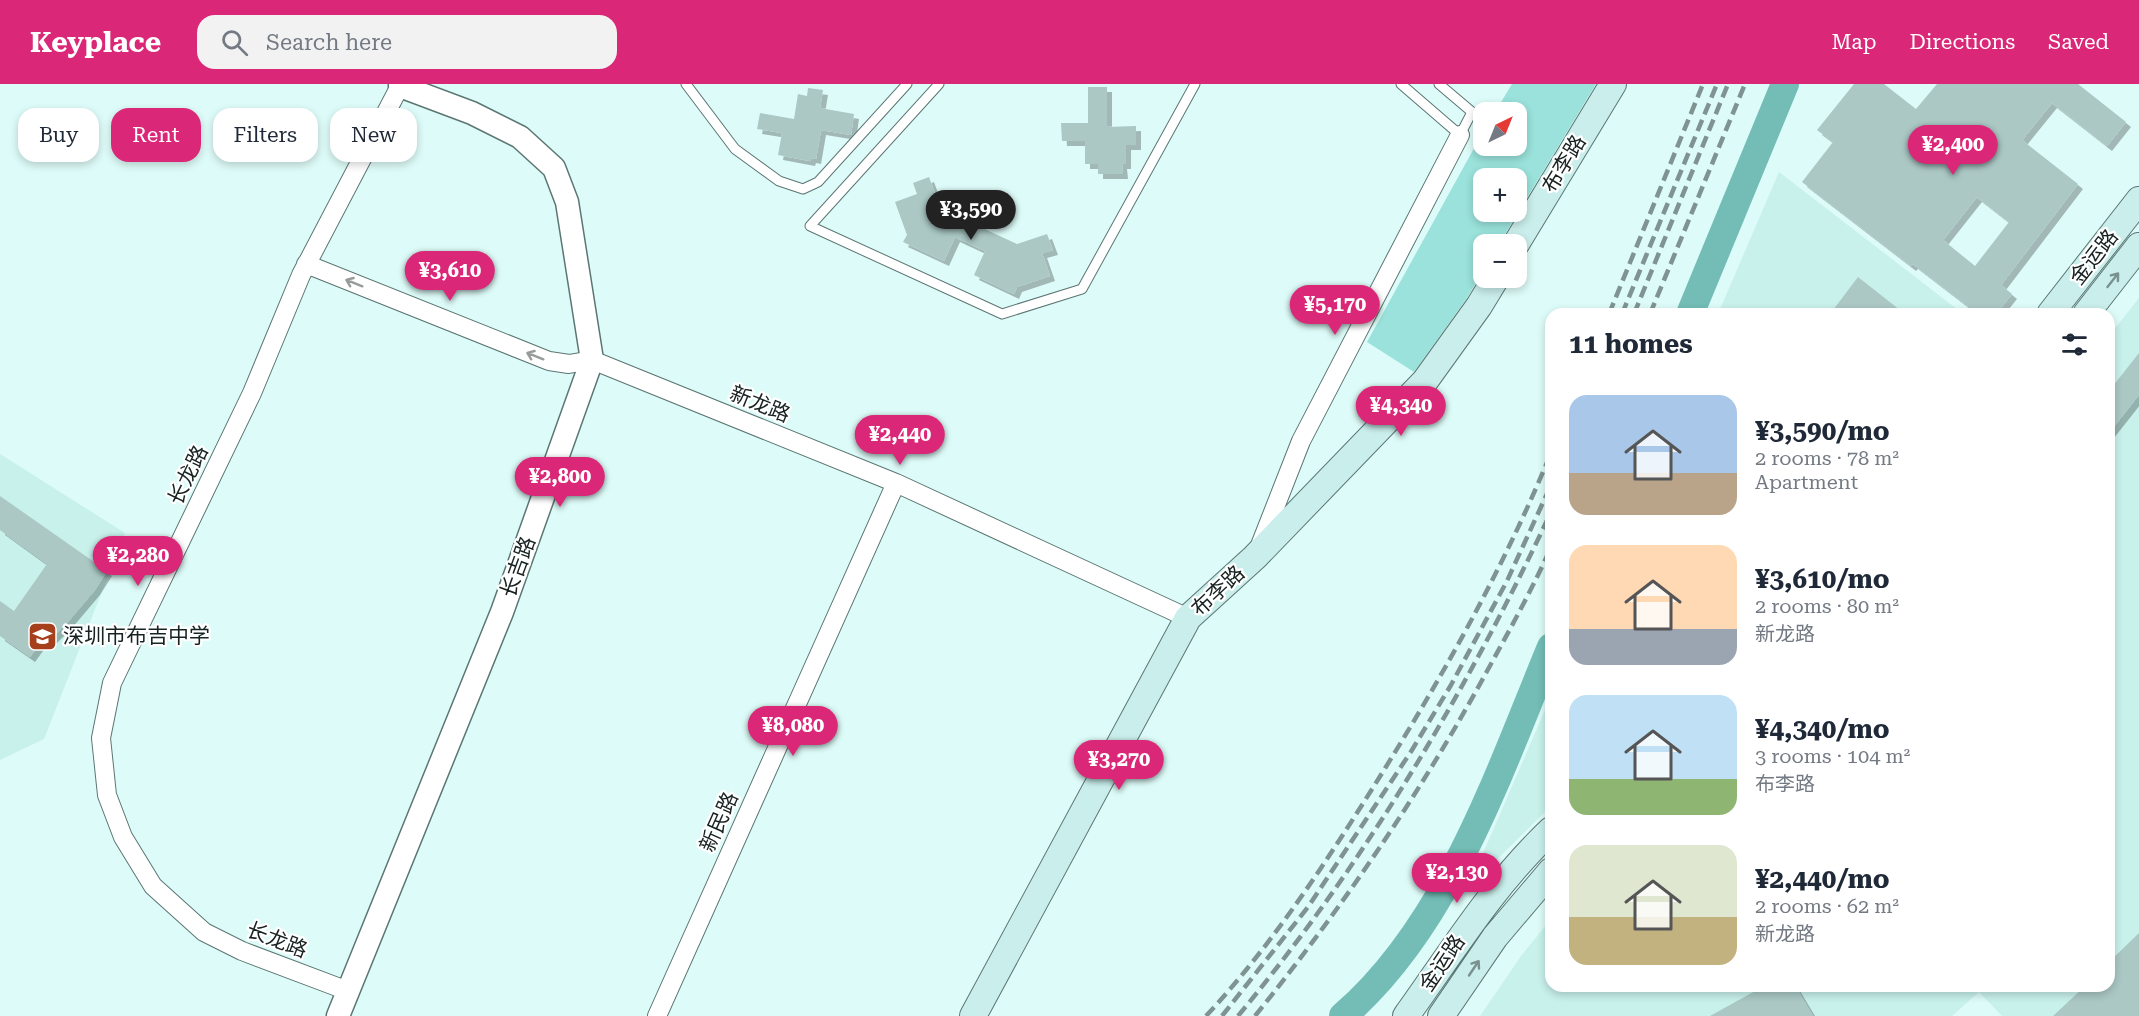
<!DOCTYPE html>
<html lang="en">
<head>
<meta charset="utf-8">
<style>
  body { margin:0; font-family:"Roboto Serif","Noto Sans SC",serif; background:#f2f2f3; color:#1f2937; height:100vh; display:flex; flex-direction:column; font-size:22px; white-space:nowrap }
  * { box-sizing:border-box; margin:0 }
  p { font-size:20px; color:#747a83 }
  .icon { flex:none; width:33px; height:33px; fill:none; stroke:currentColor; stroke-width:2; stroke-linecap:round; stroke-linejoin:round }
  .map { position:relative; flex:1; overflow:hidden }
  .details { position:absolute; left:1545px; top:224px; width:570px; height:684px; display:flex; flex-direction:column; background:#fff; border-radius:18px; box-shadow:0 3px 9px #0003 }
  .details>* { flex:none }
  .top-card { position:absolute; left:18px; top:24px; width:570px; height:54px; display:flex; gap:12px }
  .needle { width:39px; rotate:43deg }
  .fabs { position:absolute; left:1473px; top:18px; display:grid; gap:12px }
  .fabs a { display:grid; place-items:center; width:54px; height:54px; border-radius:12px; background:#fff; box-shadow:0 3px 9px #0003; font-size:30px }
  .price { position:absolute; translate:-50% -51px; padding:0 14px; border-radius:21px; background:#db2777; color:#fff; font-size:20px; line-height:39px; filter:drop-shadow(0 2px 3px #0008) }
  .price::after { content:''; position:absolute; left:50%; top:36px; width:18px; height:14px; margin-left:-9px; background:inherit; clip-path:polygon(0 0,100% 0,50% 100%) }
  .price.current { background:#222; color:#fff }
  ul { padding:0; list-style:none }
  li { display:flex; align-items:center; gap:18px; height:150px; padding:0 24px }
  li span { display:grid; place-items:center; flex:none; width:168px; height:120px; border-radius:18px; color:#555 }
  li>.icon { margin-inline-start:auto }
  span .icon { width:72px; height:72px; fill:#fffc; stroke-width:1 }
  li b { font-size:26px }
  h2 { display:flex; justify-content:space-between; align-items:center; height:72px; padding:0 24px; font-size:26px }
  .pill { padding:0 21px; border-radius:18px; background:#fff; box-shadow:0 3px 9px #0003; font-size:21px; line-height:54px }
  .pill.current { background:#db2777; color:#fff }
  header { display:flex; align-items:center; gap:36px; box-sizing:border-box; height:84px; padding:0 30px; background:#db2777; color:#fff }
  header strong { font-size:28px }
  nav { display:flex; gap:33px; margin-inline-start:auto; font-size:21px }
  .search { width:420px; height:54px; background:#f2f2f3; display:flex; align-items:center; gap:15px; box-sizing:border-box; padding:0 21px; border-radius:18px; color:#747a83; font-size:22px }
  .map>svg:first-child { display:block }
</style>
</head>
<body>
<header>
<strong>Keyplace</strong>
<div class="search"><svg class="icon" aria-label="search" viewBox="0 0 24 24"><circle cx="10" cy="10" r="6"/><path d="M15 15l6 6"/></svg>Search here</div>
<nav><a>Map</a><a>Directions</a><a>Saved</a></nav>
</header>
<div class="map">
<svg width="2139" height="932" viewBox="0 0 2139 932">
  <defs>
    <filter id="shadow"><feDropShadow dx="5" dy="5" stdDeviation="0" flood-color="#0004"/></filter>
  </defs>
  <rect width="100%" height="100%" fill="#ddfbf8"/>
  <path fill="#c8f1ec" d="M 1779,88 L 1962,229 L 1718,230 Z
    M 2139,214 L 2139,932 L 2002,932 L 1979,908 L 1952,932 L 1480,932 L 1521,872 L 1551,835 L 1551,902 L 2109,902 L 2109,252 Z
    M 0,370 L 125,449 L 44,655 L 0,676 Z
    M 1551,612 L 1551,722 L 1468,804 Z"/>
  <path fill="#9ae2db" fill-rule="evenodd" d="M 1512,0 L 1596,0 L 1499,160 L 1484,160 L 1483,187 L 1467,214 L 1414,288 L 1367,258 L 1483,48 L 1484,62 L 1516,62 L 1516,28 L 1495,28 ZM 1484,94 L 1516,94 L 1516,128 L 1484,128 Z"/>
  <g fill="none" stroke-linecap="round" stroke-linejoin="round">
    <path stroke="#73bdb6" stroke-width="28" d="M 1690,230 L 1785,0
      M 1343,932 C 1448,842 1499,688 1551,563"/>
  </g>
  <path fill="#abc8c5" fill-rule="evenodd" filter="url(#shadow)" d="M 1854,0 L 1884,0 L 1916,25 L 1937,0 L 2078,0 L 2126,38 L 2107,62 L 2052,19 L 2022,56 L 2078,100 L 2001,201 L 2012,210 L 1996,230 L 1978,230 L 1913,180 L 1911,182 L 1802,98 L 1833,58 L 1817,46 ZM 1977,113 L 2009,138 L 1975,182 L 1943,156 Z
    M 1088,3 L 1107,3 L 1107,43 L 1136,42 L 1136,61 L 1126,61 L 1126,80 L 1122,80 L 1123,90 L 1098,90 L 1098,80 L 1085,80 L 1085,57 L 1062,57 L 1061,39 L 1088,39 Z
    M 808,4 L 823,6 L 820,24 L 854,30 L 851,51 L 821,46 L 816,75 L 811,74 L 810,77 L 778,71 L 782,49 L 757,45 L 760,29 L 794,35 L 798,10 L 807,12 Z
    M 929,93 L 940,123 L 978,142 L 1017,160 L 1047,150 L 1053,166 L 1042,169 L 1050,192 L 1017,203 L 1014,210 L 974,191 L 985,167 L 955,153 L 944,177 L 903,158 L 907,151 L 895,118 L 917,110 L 913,99 Z
    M 1858,193 L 1905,230 L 1830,230 Z
    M 2139,269 L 2139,311 L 2109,349 L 2109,307 Z
    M 0,412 L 107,487 L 95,506 L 67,539 L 51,555 L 46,551 L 30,573 L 0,552 L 0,517 L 14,527 L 47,480 L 0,446 Z
    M 2139,849 L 2139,932 L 2053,932 L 2085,902 L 2109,902 L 2109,878 Z
    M 1764,902 L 1795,902 L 1813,932 L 1710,932 Z"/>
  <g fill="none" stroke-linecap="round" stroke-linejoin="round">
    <defs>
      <path id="service" d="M 686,0 L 735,65 L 779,97 L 803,105 L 818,98 L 907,0
        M 939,0 L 810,142 L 1002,230 L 1082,205 L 1195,0
        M 1401,0 L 1460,51 L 1472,28 L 1439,0"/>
      <path id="minor" d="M 306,180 L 549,277 L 569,280 L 592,276 L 896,399 L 1188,534
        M 1259,464 L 1301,357 L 1460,51
        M 348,907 L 242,867 L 204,848 L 153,802 L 123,753 L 107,711 L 101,654 L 112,599 L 252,309 L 301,191 L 401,0
        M 657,932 L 896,399"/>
      <path id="tertiary" d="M 338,932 L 502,528 L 592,276 L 567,118 L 554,84 L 520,53 L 472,29 L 400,2"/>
      <path id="secondary" d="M 1516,160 L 1613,0
        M 2050,230 L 2139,116
        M 2086,230 L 2139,162
        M 973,932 L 1188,534 L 1255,473 L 1425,297 L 1479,222 L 1496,194
        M 1406,932 C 1452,868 1493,801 1551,746
        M 1441,932 L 1495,853 L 1551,787"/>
    </defs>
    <use href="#service" stroke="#5b7673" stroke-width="11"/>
    <use href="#minor" stroke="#5b7673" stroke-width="20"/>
    <use href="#tertiary" stroke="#5b7673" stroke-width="25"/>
    <use href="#secondary" stroke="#5b7673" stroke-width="28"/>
    <use href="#service" stroke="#fff" stroke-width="9"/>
    <use href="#minor" stroke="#fff" stroke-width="18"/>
    <use href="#tertiary" stroke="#fff" stroke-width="22"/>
    <use href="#secondary" stroke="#c9eeeb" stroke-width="26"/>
    <path stroke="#7f9492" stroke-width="4.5" stroke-dasharray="12 6" stroke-linecap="butt" d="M 1609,230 L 1703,0
      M 1622,230 L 1717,0
      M 1634,230 L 1728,0
      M 1650,230 L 1745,0
      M 1206,932 C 1273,860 1327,777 1379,694 C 1444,590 1504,483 1551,369
      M 1222,932 L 1308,823 L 1412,666 L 1451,601 L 1507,497 L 1551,401
      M 1238,932 C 1365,779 1467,607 1551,428
      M 1255,932 C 1342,824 1420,710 1486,589 C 1509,547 1532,506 1551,463"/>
  </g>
  <defs><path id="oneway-shaft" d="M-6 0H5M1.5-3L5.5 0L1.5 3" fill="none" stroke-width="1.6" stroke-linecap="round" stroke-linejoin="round" transform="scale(1.5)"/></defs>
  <g stroke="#799290">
    <use href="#oneway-shaft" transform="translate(2113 196) rotate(-52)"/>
    <use href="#oneway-shaft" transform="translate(1474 884) rotate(-56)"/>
  </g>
  <g stroke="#979c9b">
    <use href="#oneway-shaft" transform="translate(354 199) rotate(-158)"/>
    <use href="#oneway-shaft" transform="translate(535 272) rotate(-158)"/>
  </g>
  <defs>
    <symbol id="school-square" viewBox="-11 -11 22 22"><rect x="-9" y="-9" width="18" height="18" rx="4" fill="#a63f1c" stroke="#fff"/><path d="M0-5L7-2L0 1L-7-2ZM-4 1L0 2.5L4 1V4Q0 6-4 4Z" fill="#fff"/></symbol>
  </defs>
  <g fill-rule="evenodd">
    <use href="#school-square" x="26" y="536" width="33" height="33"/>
  </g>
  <g text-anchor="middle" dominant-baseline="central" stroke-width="4.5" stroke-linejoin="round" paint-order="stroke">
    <g font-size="21" fill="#172221" stroke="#fff">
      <text transform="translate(1564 80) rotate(-59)">布李路</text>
      <text transform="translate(2094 173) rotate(-52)">金运路</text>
      <text transform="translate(760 320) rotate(22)">新龙路</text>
      <text transform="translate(188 391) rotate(-64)">长龙路</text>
      <text transform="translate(518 483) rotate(-70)">长吉路</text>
      <text transform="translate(1218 507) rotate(-43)">布李路</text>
      <text transform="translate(719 738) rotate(-66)">新民路</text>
      <text transform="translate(277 856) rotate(21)">长龙路</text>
      <text transform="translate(1442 879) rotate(-56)">金运路</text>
    </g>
    <g font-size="21" fill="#172221" stroke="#fff" text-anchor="start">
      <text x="63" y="552">深圳市布吉中学</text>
    </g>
  </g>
</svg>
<div class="fabs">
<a><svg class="needle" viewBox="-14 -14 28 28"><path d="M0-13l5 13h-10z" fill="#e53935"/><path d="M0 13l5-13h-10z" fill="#747a83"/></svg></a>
<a>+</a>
<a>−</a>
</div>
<b class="price" style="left:1953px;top:92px">¥2,400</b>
<b class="price current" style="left:971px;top:157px">¥3,590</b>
<b class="price" style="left:450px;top:218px">¥3,610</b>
<b class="price" style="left:1335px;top:252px">¥5,170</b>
<b class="price" style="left:1401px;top:353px">¥4,340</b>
<b class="price" style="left:900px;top:382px">¥2,440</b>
<b class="price" style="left:560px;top:424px">¥2,800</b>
<b class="price" style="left:138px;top:503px">¥2,280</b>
<b class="price" style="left:793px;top:673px">¥8,080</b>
<b class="price" style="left:1119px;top:707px">¥3,270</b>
<b class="price" style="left:1457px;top:820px">¥2,130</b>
<div class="top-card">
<a class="pill">Buy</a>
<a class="pill current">Rent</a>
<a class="pill">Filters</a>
<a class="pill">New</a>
</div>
<section class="details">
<h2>11 homes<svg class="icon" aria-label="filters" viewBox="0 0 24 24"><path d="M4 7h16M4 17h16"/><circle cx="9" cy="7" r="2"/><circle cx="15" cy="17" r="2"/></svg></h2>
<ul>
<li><span style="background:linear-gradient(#a9c7e8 65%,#b9a48a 0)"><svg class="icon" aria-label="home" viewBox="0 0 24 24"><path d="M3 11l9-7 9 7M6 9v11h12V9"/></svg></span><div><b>¥3,590/mo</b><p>2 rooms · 78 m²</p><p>Apartment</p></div></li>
<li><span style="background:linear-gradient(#ffd9b3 70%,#9aa5b1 0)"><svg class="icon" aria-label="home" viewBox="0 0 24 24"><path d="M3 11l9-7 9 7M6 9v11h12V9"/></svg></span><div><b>¥3,610/mo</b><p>2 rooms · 80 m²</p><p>新龙路</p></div></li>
<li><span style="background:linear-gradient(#bfe0f5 70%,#8fb573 0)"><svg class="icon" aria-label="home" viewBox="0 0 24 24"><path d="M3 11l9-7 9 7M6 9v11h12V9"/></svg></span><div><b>¥4,340/mo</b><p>3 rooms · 104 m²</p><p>布李路</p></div></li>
<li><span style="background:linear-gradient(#dfe7d0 60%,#c2b280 0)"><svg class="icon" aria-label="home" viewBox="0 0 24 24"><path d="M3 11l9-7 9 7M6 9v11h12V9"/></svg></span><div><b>¥2,440/mo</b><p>2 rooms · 62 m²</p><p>新龙路</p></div></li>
</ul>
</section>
</div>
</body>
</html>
